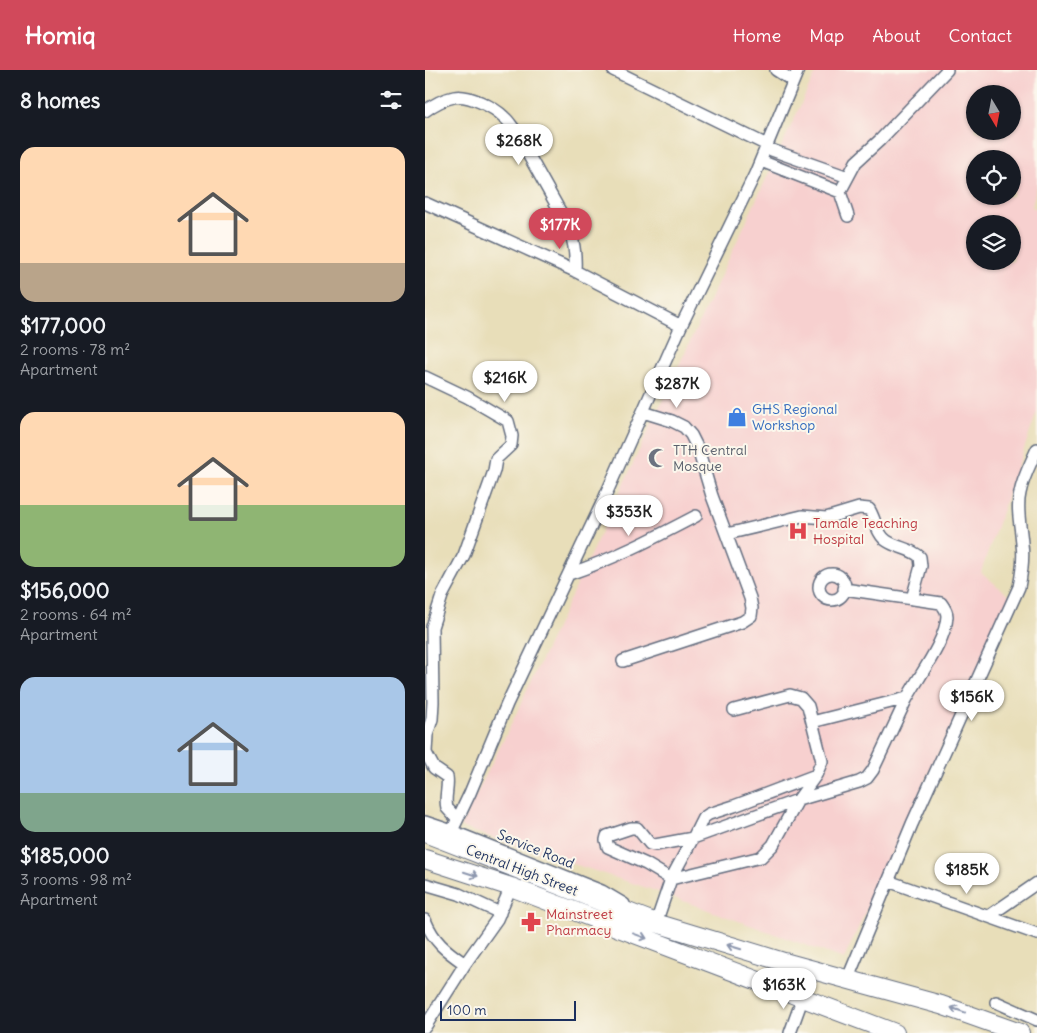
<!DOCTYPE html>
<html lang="en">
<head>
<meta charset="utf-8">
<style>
  body { margin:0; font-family:Delius,sans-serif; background:#242831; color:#f1f3f6; height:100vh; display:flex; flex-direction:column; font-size:19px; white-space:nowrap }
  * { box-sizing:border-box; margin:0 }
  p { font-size:16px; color:#9ea1a6 }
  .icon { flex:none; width:28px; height:28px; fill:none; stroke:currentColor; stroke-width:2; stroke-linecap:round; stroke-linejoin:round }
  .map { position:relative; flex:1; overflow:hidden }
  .side { display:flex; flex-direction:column; background:#171b24; width:425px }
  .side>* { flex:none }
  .needle { width:32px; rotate:170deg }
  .fabs { position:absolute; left:541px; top:15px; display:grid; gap:10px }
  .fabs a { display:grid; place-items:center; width:55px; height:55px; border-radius:50%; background:#171b24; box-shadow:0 1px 4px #0004; font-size:25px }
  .scale { position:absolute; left:15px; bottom:12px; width:136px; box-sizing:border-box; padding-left:5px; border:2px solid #1b2f5e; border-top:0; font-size:14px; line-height:18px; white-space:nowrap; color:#1b2f5e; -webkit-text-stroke:4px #fbf7ec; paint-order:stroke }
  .price { position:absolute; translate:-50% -42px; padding:0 11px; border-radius:18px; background:#fff; color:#222; font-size:16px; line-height:32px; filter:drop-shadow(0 1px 2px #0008) }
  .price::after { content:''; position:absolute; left:50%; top:30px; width:15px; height:11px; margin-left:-8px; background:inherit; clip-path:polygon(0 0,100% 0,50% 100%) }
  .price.on { background:#d1495b; color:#fff }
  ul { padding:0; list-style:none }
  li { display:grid; align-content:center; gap:10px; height:265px; padding:0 20px }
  li span { display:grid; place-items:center; height:155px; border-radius:15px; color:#555 }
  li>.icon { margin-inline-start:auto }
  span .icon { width:90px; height:90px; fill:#fffc; stroke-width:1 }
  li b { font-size:21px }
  h2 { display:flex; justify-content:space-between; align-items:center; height:60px; padding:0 20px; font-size:21px }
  header { display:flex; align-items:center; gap:30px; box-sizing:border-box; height:70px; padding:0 25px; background:#d1495b; color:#fff }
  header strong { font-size:24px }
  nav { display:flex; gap:28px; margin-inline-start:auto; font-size:18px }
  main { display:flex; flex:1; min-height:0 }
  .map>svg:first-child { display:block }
</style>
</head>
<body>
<header>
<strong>Homiq</strong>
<nav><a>Home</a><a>Map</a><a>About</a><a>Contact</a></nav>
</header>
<main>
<section class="side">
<h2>8 homes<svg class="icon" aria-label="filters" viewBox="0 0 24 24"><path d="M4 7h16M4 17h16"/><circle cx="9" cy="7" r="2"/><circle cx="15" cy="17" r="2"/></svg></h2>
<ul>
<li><span style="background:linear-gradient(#ffd9b3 75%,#b9a48a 0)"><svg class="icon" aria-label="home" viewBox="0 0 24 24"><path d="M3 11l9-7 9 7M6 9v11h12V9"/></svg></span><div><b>$177,000</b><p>2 rooms · 78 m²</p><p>Apartment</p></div></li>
<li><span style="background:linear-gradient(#ffd9b3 60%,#8fb573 0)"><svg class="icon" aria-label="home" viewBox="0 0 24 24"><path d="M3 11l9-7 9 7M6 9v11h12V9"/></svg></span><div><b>$156,000</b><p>2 rooms · 64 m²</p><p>Apartment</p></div></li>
<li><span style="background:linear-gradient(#a9c7e8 75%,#7fa58c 0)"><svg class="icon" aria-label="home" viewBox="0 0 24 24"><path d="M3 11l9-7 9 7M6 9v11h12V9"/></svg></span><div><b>$185,000</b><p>3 rooms · 98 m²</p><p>Apartment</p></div></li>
</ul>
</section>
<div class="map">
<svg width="612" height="963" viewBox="0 0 612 963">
  <rect width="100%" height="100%" fill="#fbf7ec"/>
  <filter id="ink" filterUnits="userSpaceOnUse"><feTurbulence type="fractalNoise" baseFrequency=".02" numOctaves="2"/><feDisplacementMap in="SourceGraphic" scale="10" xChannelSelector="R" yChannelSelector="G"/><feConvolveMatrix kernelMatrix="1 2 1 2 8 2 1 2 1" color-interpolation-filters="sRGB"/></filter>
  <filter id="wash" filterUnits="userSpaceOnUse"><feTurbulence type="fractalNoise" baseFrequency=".0096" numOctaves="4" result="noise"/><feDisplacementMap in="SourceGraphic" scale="20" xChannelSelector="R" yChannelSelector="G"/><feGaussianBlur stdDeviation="1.12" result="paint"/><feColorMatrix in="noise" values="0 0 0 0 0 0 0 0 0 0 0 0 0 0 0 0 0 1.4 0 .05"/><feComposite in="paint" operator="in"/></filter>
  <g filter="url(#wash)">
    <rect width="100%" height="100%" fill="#e8deb9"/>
    <path fill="#f7d0cf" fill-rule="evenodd" d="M 392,0 L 612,0 L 612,113 L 607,137 L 612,139 L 612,342 L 556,502 L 591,532 L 515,679 L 419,889 L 222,818 L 35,757 L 82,663 ZM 550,24 L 588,24 L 588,61 L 550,61 ZM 550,89 L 588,89 L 588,126 L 550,126 ZM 550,154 L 588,154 L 588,191 L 550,191 Z"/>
  </g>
  <g filter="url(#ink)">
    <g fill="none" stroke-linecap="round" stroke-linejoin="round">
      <defs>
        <path id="minor" d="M 188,0 L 342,75
          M 351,0 L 368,11
          M 0,41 C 8,35 19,29 29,27 C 43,24 69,37 79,47 C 83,50 86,55 89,59 L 141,152 C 149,169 151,183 150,201
          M 341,78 L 423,107
          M 336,91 L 415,122
          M 0,133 L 150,201 L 256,256
          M 423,146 L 415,122 L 431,92 L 455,70 L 522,0
          M 0,307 L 42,327 L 83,351 L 87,366 L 86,375 L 71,389 L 69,401 L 39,485 L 17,526 L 7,557 L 8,632 L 7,649 L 2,665 L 1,682
          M 302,464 L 377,446 L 401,448 L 434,438 L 444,439 C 450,448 452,465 462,471 C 472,478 486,478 495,487 L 496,496 L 487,529
          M 144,504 C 189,489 229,468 271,446
          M394 517a13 13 0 1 1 26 0a13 13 0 1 1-26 0Z
          M 198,591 L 317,552 L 326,546 L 327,538 L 325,528 L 287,426 L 273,379 L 266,365 L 259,357 L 247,351 L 218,342
          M 309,640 L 365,625 L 376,628 L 383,636 L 397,691 L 391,705 L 309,736 L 284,744 L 278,748 L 268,768 L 230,775 L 225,774 L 212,758 L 206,758 L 182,766 L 181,770 L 183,777 L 221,794 L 246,809 L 336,787 L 348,775 L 373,730 L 391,705
          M 387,652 L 482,628
          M 0,681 L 9,698 L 22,707 C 24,718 19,727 22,738 L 32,749
          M 0,752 L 27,761 L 177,821 L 199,834
          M 27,774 L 27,761 L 45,723 L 82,634 L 178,431 L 256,256 L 330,104 L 373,0
          M 463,811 L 612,864
          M 0,814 L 34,824 L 75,843
          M 564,846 L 612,813
          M 0,850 C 9,872 20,880 40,894
          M 231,853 L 246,809 L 268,768 L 373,730 L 434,712 L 442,708 L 448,700 C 459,677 470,653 481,630 C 493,607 521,572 522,546 C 522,541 519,537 516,533 L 419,519
          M 423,908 L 487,754 L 594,517 C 597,502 599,488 597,474 C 596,457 591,439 595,423 C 598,407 606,393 612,379
          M 571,932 L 612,950
          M 0,957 L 40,894 L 72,849 L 86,817
          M 365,963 L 378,927"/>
        <path id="highway" d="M 0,763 L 231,853 L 359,892 L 516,935 L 595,963
          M 0,789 L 86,817 L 470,963"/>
      </defs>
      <use href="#minor" stroke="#636c7e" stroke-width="14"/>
      <use href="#highway" stroke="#636c7e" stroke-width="20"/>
      <use href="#minor" stroke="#fff" stroke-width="11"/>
      <use href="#highway" stroke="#fff" stroke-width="18"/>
    </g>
    <defs><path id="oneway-shaft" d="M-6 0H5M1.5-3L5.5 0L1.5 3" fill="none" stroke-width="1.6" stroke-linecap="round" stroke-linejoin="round" transform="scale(1.25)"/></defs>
    <g stroke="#8d97ae">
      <use href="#oneway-shaft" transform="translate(46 804) rotate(18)"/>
      <use href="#oneway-shaft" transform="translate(215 866) rotate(20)"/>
      <use href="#oneway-shaft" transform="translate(309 877) rotate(-163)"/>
      <use href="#oneway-shaft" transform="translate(533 940) rotate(-161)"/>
    </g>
  </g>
  <defs>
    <symbol id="shop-bare" viewBox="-9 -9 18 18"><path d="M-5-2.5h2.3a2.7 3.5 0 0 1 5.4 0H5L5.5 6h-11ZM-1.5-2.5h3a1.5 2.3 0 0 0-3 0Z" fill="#3f7fe0" stroke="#fbf7ec" stroke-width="2.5" paint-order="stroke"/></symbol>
    <symbol id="mosque-bare" viewBox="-9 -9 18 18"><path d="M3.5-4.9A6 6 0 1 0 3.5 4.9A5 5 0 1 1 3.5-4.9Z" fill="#6b7280" stroke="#fbf7ec" stroke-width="2.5" paint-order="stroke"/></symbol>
    <symbol id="hospital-bare" viewBox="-9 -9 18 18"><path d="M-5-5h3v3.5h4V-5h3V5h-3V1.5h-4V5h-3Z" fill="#e0444e" stroke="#fbf7ec" stroke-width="2.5" paint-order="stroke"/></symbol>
    <symbol id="pharmacy-bare" viewBox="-9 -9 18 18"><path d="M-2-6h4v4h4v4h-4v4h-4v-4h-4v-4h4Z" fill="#e0444e" stroke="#fbf7ec" stroke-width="2.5" paint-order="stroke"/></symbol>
  </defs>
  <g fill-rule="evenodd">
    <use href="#shop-bare" x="298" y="333" width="28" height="28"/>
    <use href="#mosque-bare" x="219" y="374" width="28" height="28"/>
    <use href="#hospital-bare" x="359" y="447" width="28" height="28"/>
    <use href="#pharmacy-bare" x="92" y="838" width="28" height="28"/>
  </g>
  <g text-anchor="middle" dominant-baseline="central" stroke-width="4" stroke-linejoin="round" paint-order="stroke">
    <g font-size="14" fill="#366cbe" stroke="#fbf7ec" text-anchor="start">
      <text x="327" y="339">GHS Regional<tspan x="327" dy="16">Workshop</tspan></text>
    </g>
    <g font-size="14" fill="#5b616d" stroke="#fbf7ec" text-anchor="start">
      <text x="248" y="380">TTH Central<tspan x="248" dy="16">Mosque</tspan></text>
    </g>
    <g font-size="14" fill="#be3a42" stroke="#fbf7ec" text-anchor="start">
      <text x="388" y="453">Tamale Teaching<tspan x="388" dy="16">Hospital</tspan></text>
      <text x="121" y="844">Mainstreet<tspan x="121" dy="16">Pharmacy</tspan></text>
    </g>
    <g font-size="14" fill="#1b2f5e" stroke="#fbf7ec">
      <text transform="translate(111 779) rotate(22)">Service Road</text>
      <text transform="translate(97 800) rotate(21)">Central High Street</text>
    </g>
  </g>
</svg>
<div class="fabs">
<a><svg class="needle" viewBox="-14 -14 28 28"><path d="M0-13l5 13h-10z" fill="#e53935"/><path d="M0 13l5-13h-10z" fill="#9ea1a6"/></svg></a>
<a><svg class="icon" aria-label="locate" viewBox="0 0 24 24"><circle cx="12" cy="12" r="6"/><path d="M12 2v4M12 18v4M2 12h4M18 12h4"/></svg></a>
<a><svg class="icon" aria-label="layers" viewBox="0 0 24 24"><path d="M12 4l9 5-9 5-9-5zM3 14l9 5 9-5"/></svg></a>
</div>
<div class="scale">100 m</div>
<b class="price" style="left:94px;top:96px">$268K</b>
<b class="price on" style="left:135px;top:180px">$177K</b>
<b class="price" style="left:80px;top:333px">$216K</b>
<b class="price" style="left:252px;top:339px">$287K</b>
<b class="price" style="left:204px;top:467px">$353K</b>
<b class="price" style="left:547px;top:652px">$156K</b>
<b class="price" style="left:542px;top:825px">$185K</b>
<b class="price" style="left:359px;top:940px">$163K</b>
</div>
</main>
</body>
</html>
